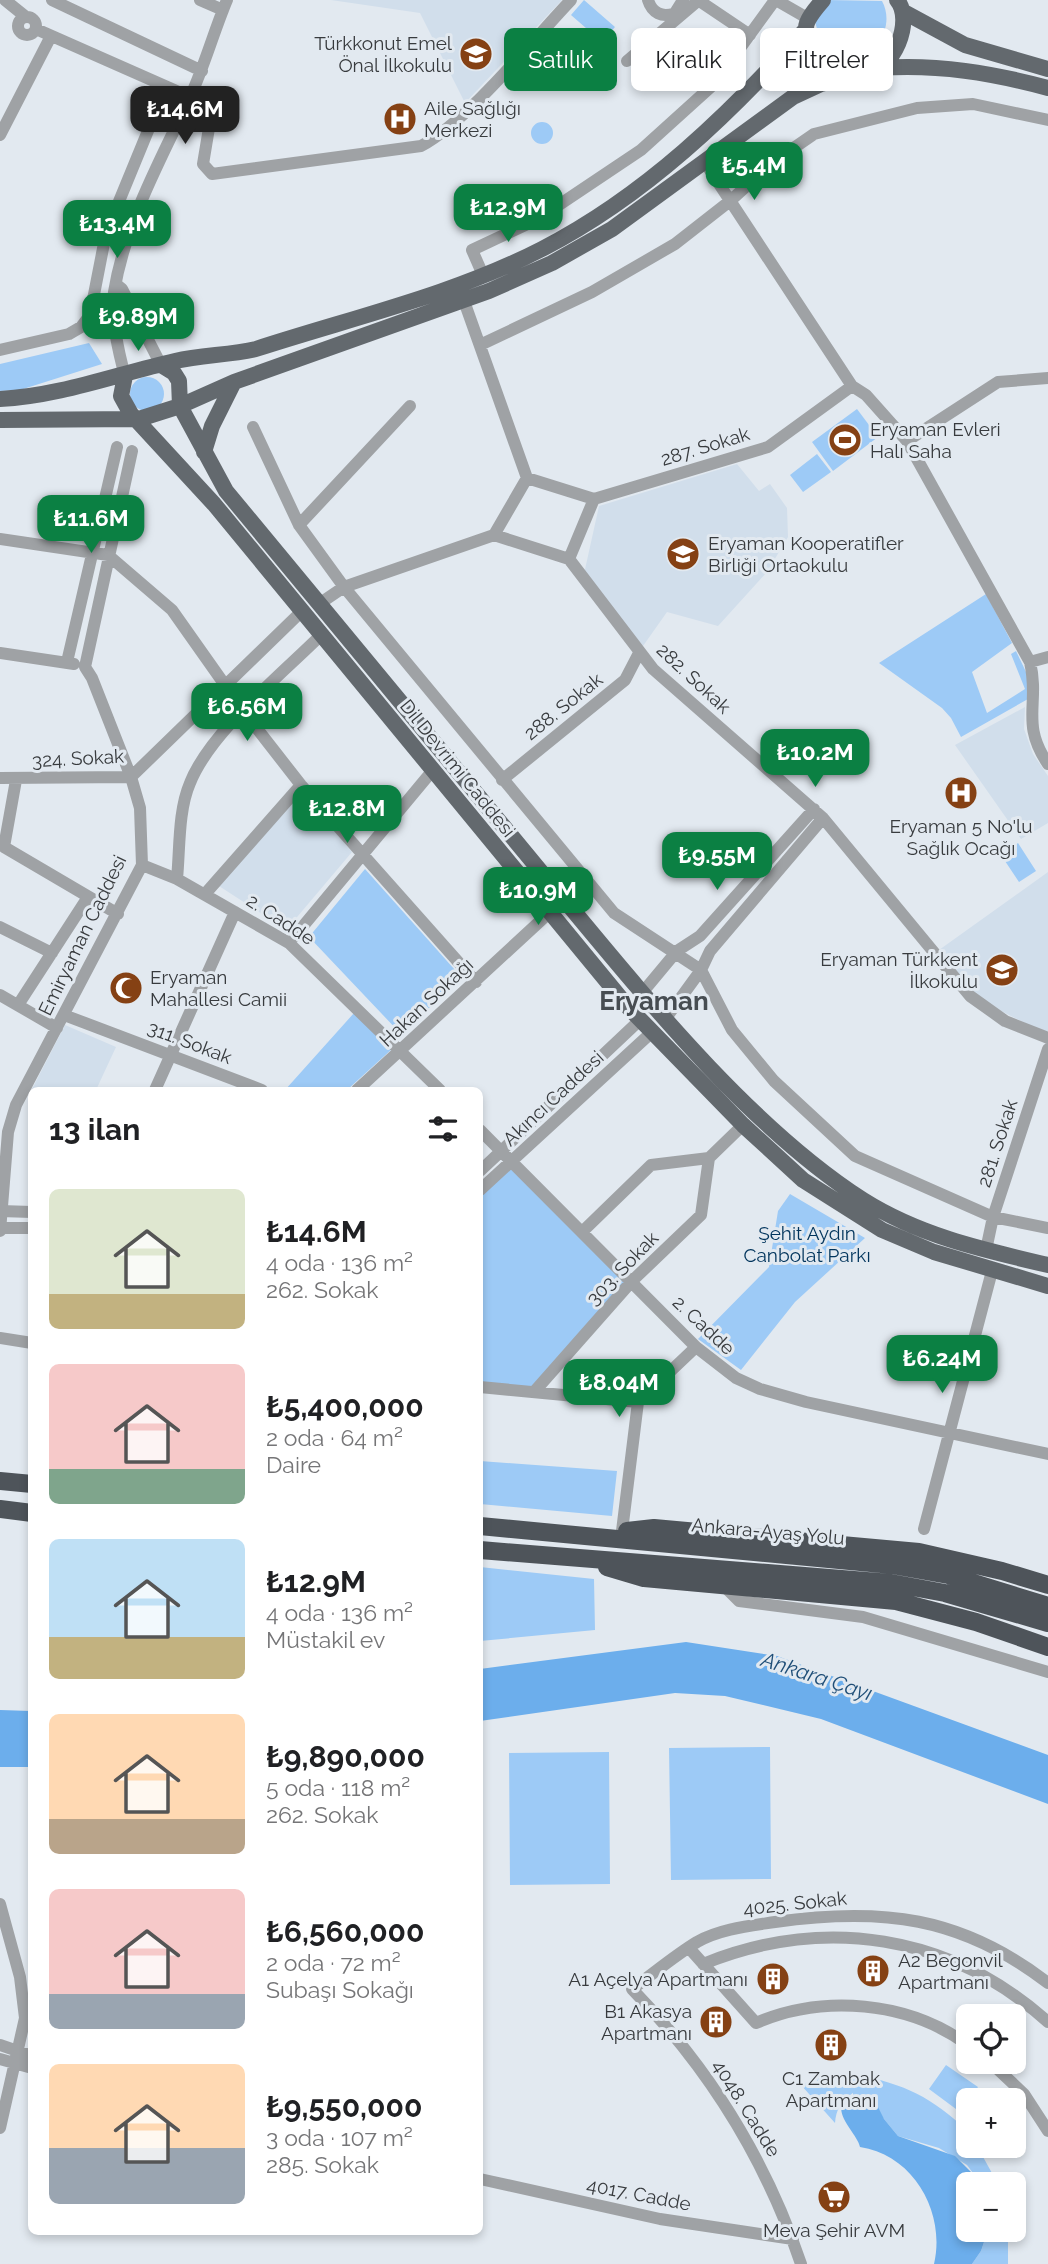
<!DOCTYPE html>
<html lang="tr">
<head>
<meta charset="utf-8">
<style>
  body { margin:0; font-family:Raleway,sans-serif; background:#f6f6f6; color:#202124; height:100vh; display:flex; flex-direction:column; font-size:26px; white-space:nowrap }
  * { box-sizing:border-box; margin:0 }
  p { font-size:23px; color:#757577 }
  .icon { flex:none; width:38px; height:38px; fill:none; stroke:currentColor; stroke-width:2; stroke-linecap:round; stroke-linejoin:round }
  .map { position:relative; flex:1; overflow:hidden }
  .details { position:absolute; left:28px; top:1087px; width:455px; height:1148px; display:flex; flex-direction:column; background:#fff; border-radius:10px; box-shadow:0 4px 10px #0003 }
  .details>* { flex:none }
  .guide { position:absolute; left:504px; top:28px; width:438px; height:63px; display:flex; gap:14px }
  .buttons { position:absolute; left:956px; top:2004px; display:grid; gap:14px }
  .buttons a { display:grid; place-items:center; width:70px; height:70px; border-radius:10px; background:#fff; box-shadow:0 4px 10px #0003; font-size:35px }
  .price { position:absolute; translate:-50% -60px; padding:0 16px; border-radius:14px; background:#0b8043; color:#fff; font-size:23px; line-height:46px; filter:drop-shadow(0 2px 4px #0008) }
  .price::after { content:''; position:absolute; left:50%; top:42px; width:21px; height:16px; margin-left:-10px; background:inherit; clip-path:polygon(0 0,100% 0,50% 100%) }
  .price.active { background:#222; color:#fff }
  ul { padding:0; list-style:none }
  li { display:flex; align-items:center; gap:21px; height:175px; padding:0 21px }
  li span { display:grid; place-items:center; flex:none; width:196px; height:140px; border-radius:10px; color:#555 }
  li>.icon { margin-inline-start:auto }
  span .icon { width:84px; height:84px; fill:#fffc; stroke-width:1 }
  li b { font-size:30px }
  h2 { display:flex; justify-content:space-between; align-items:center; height:84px; padding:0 21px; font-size:30px }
  .chip { padding:0 24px; border-radius:10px; background:#fff; box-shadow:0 4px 10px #0003; font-size:24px; line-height:63px }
  .chip.active { background:#0b8043; color:#fff }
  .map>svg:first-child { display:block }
</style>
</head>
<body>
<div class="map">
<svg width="1048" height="2264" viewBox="0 0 1048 2264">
  <rect width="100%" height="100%" fill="#e2e9f0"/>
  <path fill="#d1deeb" d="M 331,0 L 562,0 L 465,103 L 420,13 Z
    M 737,464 L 759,491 L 770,484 L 787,508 L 788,537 L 767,572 L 718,626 L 667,612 L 643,646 L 584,574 L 599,506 Z
    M 1025,707 L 1024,729 L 1033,754 L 1048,776 L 1048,823 L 1021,839 L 955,745 Z
    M 302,792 L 352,852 L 292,923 L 279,925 L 219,886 Z
    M 1048,872 L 1048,1031 L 1039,1030 L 1001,1011 L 971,990 L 939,950 Z
    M 65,1025 L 116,1047 L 96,1090 L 31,1091 Z"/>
  <path fill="#9dcaf6" d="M 584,0 L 615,27 L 602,42 L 571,15 Z
    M 826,0 L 882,1 C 895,25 878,54 853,61 L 818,33 L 815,21 Z
    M531 133a11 11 0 1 1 22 0a11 11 0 1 1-22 0Z
    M 89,343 L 102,364 L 20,390 L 0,391 L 0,364 Z
    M130 394a17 17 0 1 1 34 0a17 17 0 1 1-34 0Z
    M 857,409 L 878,437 L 833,471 L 812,442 Z
    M 817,454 L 831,472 L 803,492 L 790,475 Z
    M 986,594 L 1012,643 L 972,672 L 987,713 L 1025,689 L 1011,654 L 1016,651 L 1027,674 L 1028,699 L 961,737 L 951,718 L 942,708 L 879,663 Z
    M 1018,843 L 1036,871 L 1019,882 L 1001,855 Z
    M 365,869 L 463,979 L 400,1033 L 309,937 Z
    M 354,1013 L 392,1049 L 347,1090 L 285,1090 Z
    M 513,1163 L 632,1281 L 534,1392 L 480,1387 L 480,1187 Z
    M 790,1194 L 865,1238 L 795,1302 L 741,1370 L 698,1339 L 769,1267 L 778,1211 Z
    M 480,1461 L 617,1471 L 612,1516 L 480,1504 Z
    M 480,1567 L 594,1579 L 595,1630 L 480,1641 Z
    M 770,1747 L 771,1879 L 671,1880 L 669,1748 Z
    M 609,1752 L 610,1884 L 510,1885 L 509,1753 Z
    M 946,2065 L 978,2087 L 960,2112 L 929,2089 Z
    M 853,2073 C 909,2086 929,2096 968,2131 L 968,2146 L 977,2146 L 998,2184 L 981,2184 L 967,2165 L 939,2148 L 898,2136 L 864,2095 L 853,2097 L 853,2093 C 841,2100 836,2110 835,2123 L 801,2085 L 826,2074 Z
    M 988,2230 L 1008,2230 L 1008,2264 L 972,2264 L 981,2251 Z"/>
  <path fill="#6caeec" d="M 686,1642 L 777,1656 L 1048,1755 L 1048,1804 L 821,1719 L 725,1696 L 675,1693 L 480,1721 L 480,1669 Z
    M 0,1710 L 31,1711 L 31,1767 L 0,1767 Z
    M 864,2095 L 875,2101 L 884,2119 L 898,2136 L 955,2156 L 978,2179 L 980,2184 L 968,2184 L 968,2230 L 988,2230 L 981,2251 L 972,2264 L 934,2264 C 946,2213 914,2155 860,2147 C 857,2131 817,2101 864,2095 Z"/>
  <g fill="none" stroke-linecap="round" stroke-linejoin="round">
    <path stroke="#9fa2a5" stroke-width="12" d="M 5,0 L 26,17
      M 52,0 L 202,71
      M 200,0 L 223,10
      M 648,0 C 652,13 662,18 675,13 L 683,0
      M 698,0 L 750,35
      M 776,0 L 809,19
      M18 26a9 9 0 1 1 18 0a9 9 0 1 1-18 0Z
      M 36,29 L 190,97
      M 627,61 L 699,0
      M 184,110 L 207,121 L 209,128 L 203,164 L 212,174 L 421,146 C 468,121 532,41 571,0
      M 0,135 L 51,36
      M 704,161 L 852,386 L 866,395 L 907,441 L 1030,662 C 1040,704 1020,723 1048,764
      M 483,275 L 472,250 L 538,219 L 641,150 L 714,84 L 775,0
      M 117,285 L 122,289 L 161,365
      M 464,301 L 527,478
      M 480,345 L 592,292 L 675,244 L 730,201 L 772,163 L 814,134 L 917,108 L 973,104 L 1048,120
      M 0,350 L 69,334 L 81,327 L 90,315 L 106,233 L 166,87
      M 125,376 C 119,354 110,314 114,292 C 126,220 161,160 191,95 C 205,64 214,31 227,0
      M 253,427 L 299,525 L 344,587 L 614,913 L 701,970 L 732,1030 L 774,1081 L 855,1156 L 993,1217 L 1048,1228
      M 907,441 L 998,382 L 1048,378
      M 594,499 L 768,447 L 852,386
      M 299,525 L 410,406
      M 494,535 L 569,559 L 594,499
      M 494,535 L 527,478 L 594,499
      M 0,539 L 108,555 L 172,610 L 244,712 L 301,785 L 476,982
      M 569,559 L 653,669 L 823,818 L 970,996 L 1005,1021 L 1048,1038
      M 319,604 L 344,587 L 494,535
      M 0,653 L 74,664
      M 67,662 L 117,447
      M 1030,662 L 1048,657
      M 0,778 L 131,777 L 302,611
      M 16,780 L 4,847 L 118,914
      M 502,780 L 625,680 L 639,653
      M 142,865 L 177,879 L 289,943 L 440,1090
      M 177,879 C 180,848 178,811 190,783 C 210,732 282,674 321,635
      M 205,894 L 301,785
      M 0,927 L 52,953
      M 289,943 L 433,770
      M 642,993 L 677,951 L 700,936 L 814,809
      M 0,995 L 57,1028
      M 18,1005 L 88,897
      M 64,1015 L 262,1090
      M 666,1018 L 701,970 L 710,951 L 823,818
      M 155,1090 L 235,912
      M 357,1090 L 550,912
      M 480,1130 L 696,1347 L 736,1378 L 760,1389 L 806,1402 L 1048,1454
      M 480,1171 L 640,1020
      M 480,1190 L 651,1033
      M 0,1211 L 32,1212
      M 0,1228 L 32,1228
      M 0,1231 L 8,1132 L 16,1105 L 142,865 L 140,808 L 131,777 L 92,678 L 85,667 L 132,451
      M 582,1232 L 651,1165 L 709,1158 L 743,1125
      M 986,1250 L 993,1217 L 1048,1049
      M 0,1338 L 32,1343
      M 480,1387 L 638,1402
      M 534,1392 L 632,1281 L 701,1215 L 709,1158
      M 924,1529 L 992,1271
      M 622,1531 L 638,1402 L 696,1347
      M 723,1585 L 739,1601 L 863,1617 L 1048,1672
      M 0,1904 L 20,1977 L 25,2018 L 0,2128
      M 689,1948 L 756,2023 C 823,1994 908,2001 968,2045
      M 703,1964 C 824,1915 950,1934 1048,2022
      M 0,2045 L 32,2056
      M 0,2059 L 32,2068
      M 990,2062 L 1024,2094 L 1048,2131
      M 480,2179 L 660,2219 L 793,2239
      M 801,2264 C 766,2160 709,2068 632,1989 C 653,1974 674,1956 697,1942 C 720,1929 749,1926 775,1922 C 881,1907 961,1916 1048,1983"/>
    <path stroke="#63696e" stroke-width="16" d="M 823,0 C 817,7 806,19 806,28 C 807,40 853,72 865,72 C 894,72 914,20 897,0
      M 904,12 L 965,45 L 1048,69
      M 880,68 C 938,64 992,73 1048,88
      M 161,365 L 174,373 L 179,381 L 180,406 L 226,491 C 333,621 440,750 547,879 C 637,987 745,1124 863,1200 C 920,1236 984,1250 1048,1265
      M 125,376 L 121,396 L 131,414 L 214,504 L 628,1007 L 743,1125 L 803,1180 L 882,1230 L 934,1252 L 1048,1286
      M 0,399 C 60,396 117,374 175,361 C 202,355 229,355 256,349 C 351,318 453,295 542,249 C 645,196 730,114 806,29
      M 0,420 L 139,419 L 180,406 L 234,382 L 489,291 L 552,263 L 612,229 L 793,97 L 821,84 L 864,73
      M 204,452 L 212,426 L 234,382"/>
    <path stroke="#4e545a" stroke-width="18" d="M 0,1481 L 32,1484
      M 0,1509 L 32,1513
      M 480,1526 L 892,1565 L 948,1575 L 1048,1606
      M 627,1531 L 654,1528 L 919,1552 L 1002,1571 L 1048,1585
      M 480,1550 L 891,1583 L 945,1593 L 1048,1623
      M 607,1567 L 644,1578 L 896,1601 L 976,1622 L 1048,1647"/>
  </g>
  <defs>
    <symbol id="school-disc" viewBox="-11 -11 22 22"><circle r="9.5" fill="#854114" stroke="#e2e9f0"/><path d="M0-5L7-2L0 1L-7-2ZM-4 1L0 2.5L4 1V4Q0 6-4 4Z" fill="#fff"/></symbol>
    <symbol id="hospital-disc" viewBox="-11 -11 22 22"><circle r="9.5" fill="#854114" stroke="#e2e9f0"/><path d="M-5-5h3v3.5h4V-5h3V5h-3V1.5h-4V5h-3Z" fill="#fff"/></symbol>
    <symbol id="stadium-disc" viewBox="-11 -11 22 22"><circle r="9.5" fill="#854114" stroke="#e2e9f0"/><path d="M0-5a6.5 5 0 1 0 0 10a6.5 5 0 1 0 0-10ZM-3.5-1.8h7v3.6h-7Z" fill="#fff"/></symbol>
    <symbol id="mosque-disc" viewBox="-11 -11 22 22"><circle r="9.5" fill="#854114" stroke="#e2e9f0"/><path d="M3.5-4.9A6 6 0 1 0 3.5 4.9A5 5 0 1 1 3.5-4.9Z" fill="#fff"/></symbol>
    <symbol id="building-disc" viewBox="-11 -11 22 22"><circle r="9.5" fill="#854114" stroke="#e2e9f0"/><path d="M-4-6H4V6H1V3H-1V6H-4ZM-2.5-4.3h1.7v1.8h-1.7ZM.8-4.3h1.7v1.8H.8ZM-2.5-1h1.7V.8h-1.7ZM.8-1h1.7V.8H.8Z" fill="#fff"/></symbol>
    <symbol id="supermarket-disc" viewBox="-11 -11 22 22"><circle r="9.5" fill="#854114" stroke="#e2e9f0"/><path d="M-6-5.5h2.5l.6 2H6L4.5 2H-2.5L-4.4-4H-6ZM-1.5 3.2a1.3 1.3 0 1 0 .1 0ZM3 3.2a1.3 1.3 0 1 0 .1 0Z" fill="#fff"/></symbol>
  </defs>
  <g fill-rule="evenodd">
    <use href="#school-disc" x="457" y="35" width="38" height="38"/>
    <use href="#hospital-disc" x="381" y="100" width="38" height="38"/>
    <use href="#stadium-disc" x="826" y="421" width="38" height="38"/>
    <use href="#school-disc" x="664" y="535" width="38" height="38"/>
    <use href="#hospital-disc" x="942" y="774" width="38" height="38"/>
    <use href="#school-disc" x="983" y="951" width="38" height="38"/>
    <use href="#mosque-disc" x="107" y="969" width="38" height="38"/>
    <use href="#building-disc" x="854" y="1952" width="38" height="38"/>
    <use href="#building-disc" x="754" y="1960" width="38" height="38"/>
    <use href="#building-disc" x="697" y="2003" width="38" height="38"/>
    <use href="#building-disc" x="812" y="2026" width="38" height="38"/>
    <use href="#supermarket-disc" x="815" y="2178" width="38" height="38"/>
  </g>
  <g text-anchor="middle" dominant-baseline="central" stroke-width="6" stroke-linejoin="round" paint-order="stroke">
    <g font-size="19" fill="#383b3e" stroke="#e2e9f0" text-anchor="start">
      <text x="452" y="43" text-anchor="end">Türkkonut Emel<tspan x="452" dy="22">Önal İlkokulu</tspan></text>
      <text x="424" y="108">Aile Sağlığı<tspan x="424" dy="22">Merkezi</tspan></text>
      <text x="870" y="429">Eryaman Evleri<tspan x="870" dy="22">Halı Saha</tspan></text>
      <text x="708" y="543">Eryaman Kooperatifler<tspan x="708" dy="22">Birliği Ortaokulu</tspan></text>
      <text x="961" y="826" text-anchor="middle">Eryaman 5 No'lu<tspan x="961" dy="22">Sağlık Ocağı</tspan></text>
      <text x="978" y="959" text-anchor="end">Eryaman Türkkent<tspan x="978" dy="22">İlkokulu</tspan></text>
      <text x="150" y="977">Eryaman<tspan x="150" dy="22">Mahallesi Camii</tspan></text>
      <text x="898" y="1960">A2 Begonvil<tspan x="898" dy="22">Apartmanı</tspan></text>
      <text x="748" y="1979" text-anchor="end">A1 Açelya Apartmanı</text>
      <text x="692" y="2011" text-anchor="end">B1 Akasya<tspan x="692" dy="22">Apartmanı</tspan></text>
      <text x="831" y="2078" text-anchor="middle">C1 Zambak<tspan x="831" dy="22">Apartmanı</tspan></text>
      <text x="834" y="2230" text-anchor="middle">Meva Şehir AVM</text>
    </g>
    <g font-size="19" fill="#383b3e" stroke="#e2e9f0">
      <text transform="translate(705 446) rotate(-17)">287. Sokak</text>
      <text transform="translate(694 678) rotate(43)">282. Sokak</text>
      <text transform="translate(563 706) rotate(-39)">288. Sokak</text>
      <text transform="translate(78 758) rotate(-3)">324. Sokak</text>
      <text transform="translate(458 768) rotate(51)">Dil Devrimi Caddesi</text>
      <text transform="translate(281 919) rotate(33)">2. Cadde</text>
      <text transform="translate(82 935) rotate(-64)">Emiryaman Caddesi</text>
      <text transform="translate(426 1002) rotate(-43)">Hakan Sokağı</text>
      <text transform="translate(190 1042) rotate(21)">311. Sokak</text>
      <text transform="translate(553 1098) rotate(-43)">Akıncı Caddesi</text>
      <text transform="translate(997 1143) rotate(-72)">281. Sokak</text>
      <text transform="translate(622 1268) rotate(-46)">303. Sokak</text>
      <text transform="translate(704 1325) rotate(43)">2. Cadde</text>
      <text transform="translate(768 1531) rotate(5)">Ankara-Ayaş Yolu</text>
      <text transform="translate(795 1903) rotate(-6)">4025. Sokak</text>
      <text transform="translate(747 2108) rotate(58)">4048. Cadde</text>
      <text transform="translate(639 2194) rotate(11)">4017. Cadde</text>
    </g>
    <g font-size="19" fill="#01345c" stroke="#e2e9f0">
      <text x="807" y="1233">Şehit Aydın<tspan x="807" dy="22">Canbolat Parkı</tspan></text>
    </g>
    <g font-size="21" font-style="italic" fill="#1f4e77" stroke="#e2e9f0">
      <text transform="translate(817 1676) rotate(18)">Ankara Çayı</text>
    </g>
    <g font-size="26" font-weight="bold" fill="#474d52" stroke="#e2e9f0">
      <text x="654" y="1001">Eryaman</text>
    </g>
  </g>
</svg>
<div class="buttons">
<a><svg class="icon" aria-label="locate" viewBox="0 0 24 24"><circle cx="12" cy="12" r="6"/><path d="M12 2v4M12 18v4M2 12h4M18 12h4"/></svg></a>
<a>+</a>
<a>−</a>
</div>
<b class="price active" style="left:185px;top:146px">₺14.6M</b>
<b class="price" style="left:754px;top:202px">₺5.4M</b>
<b class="price" style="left:508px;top:244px">₺12.9M</b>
<b class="price" style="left:117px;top:260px">₺13.4M</b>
<b class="price" style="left:138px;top:353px">₺9.89M</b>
<b class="price" style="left:91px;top:555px">₺11.6M</b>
<b class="price" style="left:247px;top:743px">₺6.56M</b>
<b class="price" style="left:815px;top:789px">₺10.2M</b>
<b class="price" style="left:347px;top:845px">₺12.8M</b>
<b class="price" style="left:717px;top:892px">₺9.55M</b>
<b class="price" style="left:538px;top:927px">₺10.9M</b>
<b class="price" style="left:942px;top:1395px">₺6.24M</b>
<b class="price" style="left:619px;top:1419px">₺8.04M</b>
<div class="guide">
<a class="chip active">Satılık</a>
<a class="chip">Kiralık</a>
<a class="chip">Filtreler</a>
</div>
<section class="details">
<h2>13 ilan<svg class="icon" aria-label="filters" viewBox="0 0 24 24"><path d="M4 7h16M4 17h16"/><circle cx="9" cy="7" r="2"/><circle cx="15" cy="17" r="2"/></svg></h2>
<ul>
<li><span style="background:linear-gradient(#dfe7d0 75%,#c2b280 0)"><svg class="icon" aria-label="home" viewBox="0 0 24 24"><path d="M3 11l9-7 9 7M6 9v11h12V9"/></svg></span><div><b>₺14.6M</b><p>4 oda · 136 m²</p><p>262. Sokak</p></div></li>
<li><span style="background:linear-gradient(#f6c9c9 75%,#7fa58c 0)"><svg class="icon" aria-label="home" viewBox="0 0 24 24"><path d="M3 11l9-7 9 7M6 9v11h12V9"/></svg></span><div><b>₺5,400,000</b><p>2 oda · 64 m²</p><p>Daire</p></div></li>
<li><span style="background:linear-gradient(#bfe0f5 70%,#c2b280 0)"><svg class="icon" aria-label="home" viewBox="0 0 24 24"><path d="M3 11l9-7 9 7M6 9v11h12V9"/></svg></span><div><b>₺12.9M</b><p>4 oda · 136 m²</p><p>Müstakil ev</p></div></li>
<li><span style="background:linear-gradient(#ffd9b3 75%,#b9a48a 0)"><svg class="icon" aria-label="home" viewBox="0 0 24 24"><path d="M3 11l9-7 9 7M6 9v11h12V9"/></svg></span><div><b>₺9,890,000</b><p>5 oda · 118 m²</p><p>262. Sokak</p></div></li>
<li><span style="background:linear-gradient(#f6c9c9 75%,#9aa5b1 0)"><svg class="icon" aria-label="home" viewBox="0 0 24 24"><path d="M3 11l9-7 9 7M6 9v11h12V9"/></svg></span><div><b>₺6,560,000</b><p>2 oda · 72 m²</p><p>Subaşı Sokağı</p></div></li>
<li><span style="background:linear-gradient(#ffd9b3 60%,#9aa5b1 0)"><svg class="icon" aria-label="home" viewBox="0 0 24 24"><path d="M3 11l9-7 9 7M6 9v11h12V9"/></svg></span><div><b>₺9,550,000</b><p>3 oda · 107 m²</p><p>285. Sokak</p></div></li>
</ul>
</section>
</div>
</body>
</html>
